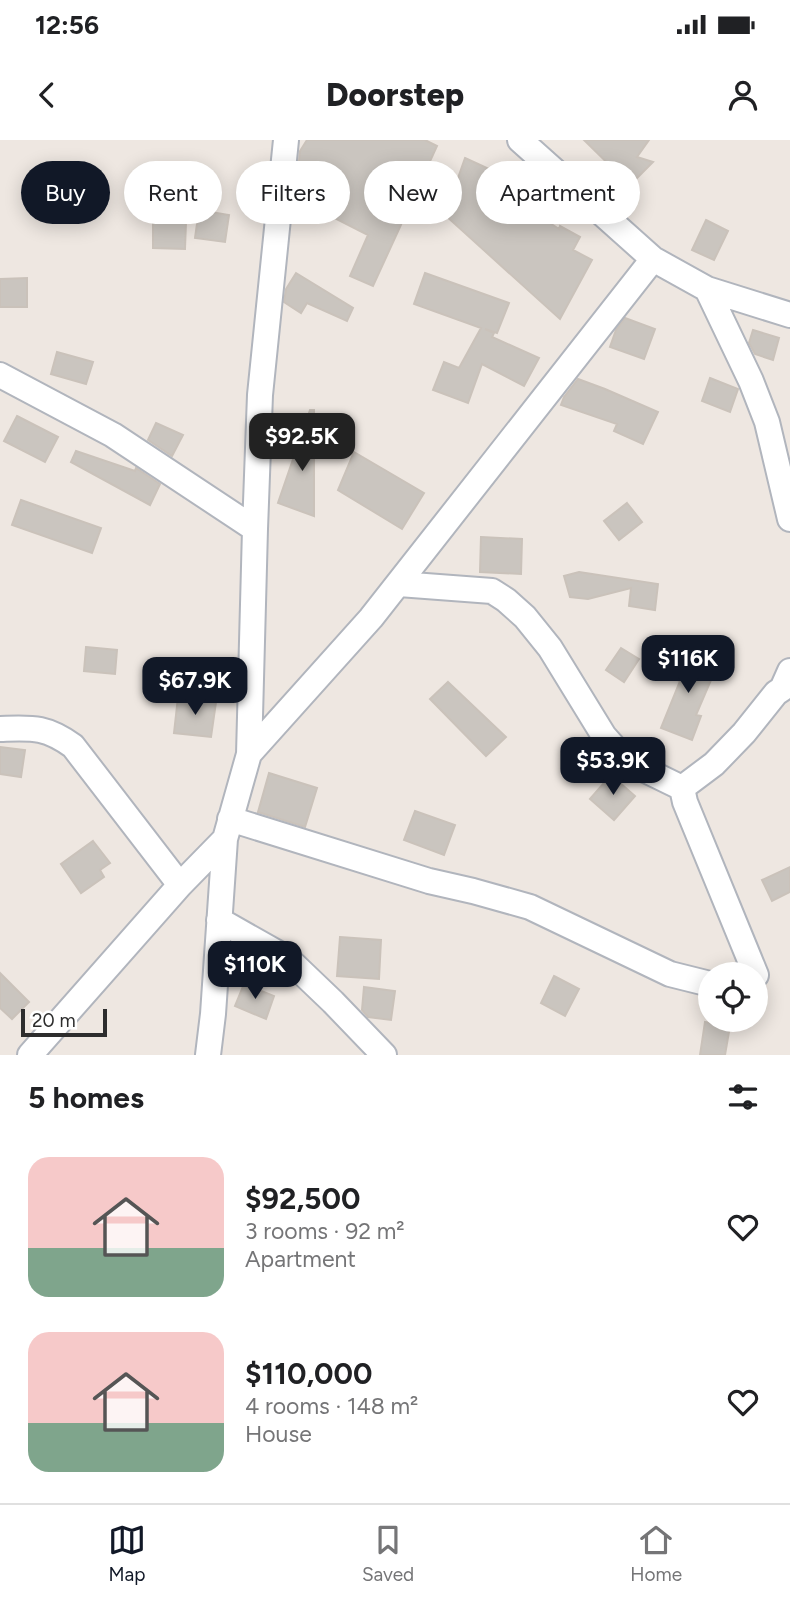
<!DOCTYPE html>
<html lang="en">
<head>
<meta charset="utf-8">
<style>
  body { margin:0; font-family:Figtree,sans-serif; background:#f6f6f6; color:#202124; height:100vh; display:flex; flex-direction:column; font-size:26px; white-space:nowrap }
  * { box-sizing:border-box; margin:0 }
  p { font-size:23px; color:#757577 }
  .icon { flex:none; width:38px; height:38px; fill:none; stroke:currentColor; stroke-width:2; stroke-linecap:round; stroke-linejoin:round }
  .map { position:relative; height:915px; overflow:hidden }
  .details { display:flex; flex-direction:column; background:#fff; flex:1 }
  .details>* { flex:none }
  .guide { position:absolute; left:21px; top:21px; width:749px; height:63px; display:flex; gap:14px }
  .buttons { position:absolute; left:698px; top:822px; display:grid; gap:14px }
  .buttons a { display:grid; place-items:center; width:70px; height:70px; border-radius:50%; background:#fff; box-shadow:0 4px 18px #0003; font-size:35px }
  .scale { position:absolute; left:21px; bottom:18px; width:86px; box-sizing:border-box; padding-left:7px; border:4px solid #2d2d2d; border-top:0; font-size:19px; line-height:24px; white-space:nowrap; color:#2d2d2d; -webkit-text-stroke:5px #fff; paint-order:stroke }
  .price { position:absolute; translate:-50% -60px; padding:0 16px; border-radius:14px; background:#111827; color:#fff; font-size:23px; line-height:46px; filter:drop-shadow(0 2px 4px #0008) }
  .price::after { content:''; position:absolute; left:50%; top:42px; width:21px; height:16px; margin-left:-10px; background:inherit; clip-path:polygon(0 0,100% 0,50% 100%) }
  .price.selected { background:#222; color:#fff }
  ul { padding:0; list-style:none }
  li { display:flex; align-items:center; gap:21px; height:175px; padding:0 28px }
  li span { display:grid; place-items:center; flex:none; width:196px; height:140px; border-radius:21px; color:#555 }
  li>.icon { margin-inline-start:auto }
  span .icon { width:84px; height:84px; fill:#fffc; stroke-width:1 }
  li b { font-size:30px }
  h2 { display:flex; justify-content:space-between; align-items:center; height:84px; padding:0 28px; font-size:30px }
  .chip { padding:0 24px; border-radius:32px; background:#fff; box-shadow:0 4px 18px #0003; font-size:24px; line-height:63px }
  .chip.selected { background:#111827; color:#fff }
  .status { display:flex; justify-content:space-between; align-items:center; height:49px; padding:0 35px; background:#fff; direction:ltr }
  .status svg { height:19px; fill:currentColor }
  header { display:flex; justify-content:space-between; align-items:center; height:91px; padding:0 28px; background:#fff; font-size:32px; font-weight:800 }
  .menu { display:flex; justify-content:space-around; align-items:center; height:98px; border-top:2px solid #e0e0e0; background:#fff; font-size:19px; color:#757577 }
  .menu a { display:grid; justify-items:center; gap:4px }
  .menu .selected { color:#111827 }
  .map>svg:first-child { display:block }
</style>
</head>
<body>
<div class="status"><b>12:56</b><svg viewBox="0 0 49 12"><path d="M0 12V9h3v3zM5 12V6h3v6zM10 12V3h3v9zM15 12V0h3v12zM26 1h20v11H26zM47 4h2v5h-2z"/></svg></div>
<header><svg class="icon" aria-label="back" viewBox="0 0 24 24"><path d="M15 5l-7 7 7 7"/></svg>Doorstep<svg class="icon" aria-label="person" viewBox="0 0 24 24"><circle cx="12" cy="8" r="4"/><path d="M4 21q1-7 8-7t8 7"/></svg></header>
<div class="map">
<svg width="790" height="915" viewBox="0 0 790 915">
  <rect width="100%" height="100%" fill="#eee7e1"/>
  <path fill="#cac5bf" stroke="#cac2ba" stroke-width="2" d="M 307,0 L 425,0 L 437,6 L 373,146 L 350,136 L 368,95 L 317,69 L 309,80 L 294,68 L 296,52 L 307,37 L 298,31 L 300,11 Z
    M 584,0 L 649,0 L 637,17 L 653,22 L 630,45 Z
    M 465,18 L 502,35 L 495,47 L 559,89 L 560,86 L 580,97 L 573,110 L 592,120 L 560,179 L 445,75 Z
    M 199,70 L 229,75 L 225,102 L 195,98 Z
    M 706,80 L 728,91 L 714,120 L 692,110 Z
    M 153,81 L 186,82 L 185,109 L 153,108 Z
    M 296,133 L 353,168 L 347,181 L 307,163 L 301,173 L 284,162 L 286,149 Z
    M 425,133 L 509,163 L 497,193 L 485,189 L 494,193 L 492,197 L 539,218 L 524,246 L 482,224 L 468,263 L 433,250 L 444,222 L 459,228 L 481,188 L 414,164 Z
    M 27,138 L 27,167 L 0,167 L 0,139 Z
    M 625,178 L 655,189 L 644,219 L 610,207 L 616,190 Z
    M 753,190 L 779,198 L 773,220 L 755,214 L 749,203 Z
    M 57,212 L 93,222 L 86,244 L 51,234 Z
    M 710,238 L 738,249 L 730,272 L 702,261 Z
    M 578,239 L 605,249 L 658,272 L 643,304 L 614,291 L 617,284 L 561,265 L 564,257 Z
    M 310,270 L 314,270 L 314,376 L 278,363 Z
    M 17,276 L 58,297 L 45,322 L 4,301 Z
    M 156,283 L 183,295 L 172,316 L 148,300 Z
    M 76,311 L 135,331 L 136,328 L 160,344 L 150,365 L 71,322 Z
    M 354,312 L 424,353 L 402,389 L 338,350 Z
    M 21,360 L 101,388 L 92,413 L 12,385 Z
    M 627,363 L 642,382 L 619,400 L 604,381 Z
    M 481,397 L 522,399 L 521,434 L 480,432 Z
    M 579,432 L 658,444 L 655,470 L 629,466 L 631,448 L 588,459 L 570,457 L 564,436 Z
    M 86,507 L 117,510 L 115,534 L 84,531 Z
    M 621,508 L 639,519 L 624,542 L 606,530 Z
    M 681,511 L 717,526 L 696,575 L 701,576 L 692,600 L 661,588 L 680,541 L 670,537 Z
    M 448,542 L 506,597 L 486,616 L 430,559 Z
    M 178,557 L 216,562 L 211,597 L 174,593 Z
    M 0,607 L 25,610 L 21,637 L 0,634 Z
    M 269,633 L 317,648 L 305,687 L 258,672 Z
    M 611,635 L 635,656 L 614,680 L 590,659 Z
    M 415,671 L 455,685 L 444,715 L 404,700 Z
    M 93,701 L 110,723 L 100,730 L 104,737 L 81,753 L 61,724 Z
    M 790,727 L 790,752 L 772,761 L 762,740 Z
    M 340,797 L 381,800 L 379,839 L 337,836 Z
    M 0,833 L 29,862 L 12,879 L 0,868 Z
    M 554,836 L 579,849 L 565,876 L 541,863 Z
    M 244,844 L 274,856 L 266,879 L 235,866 Z
    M 364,847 L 395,851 L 391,880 L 368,877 L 362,870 Z
    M 705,882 L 730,886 L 725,915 L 700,915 Z"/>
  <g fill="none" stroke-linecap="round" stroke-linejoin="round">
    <defs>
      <path id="minor" d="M 520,0 L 653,119 L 707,149 L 790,175
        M 707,149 L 751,241 L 767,282 L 790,379
        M 0,235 L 113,295 L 255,389
        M 399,444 L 492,451 L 506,460 L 525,477 L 550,508 L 604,596 L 620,614 L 641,628 L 682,648 L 685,662 L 756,835
        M 0,589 C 32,588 45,586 73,606 L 180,745
        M 249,614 L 371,478 L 653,119
        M 682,648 L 714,624 L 744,593 L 776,553 L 782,549 L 790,531
        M 230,679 L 429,741 L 473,751 L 530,767 L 670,834 L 710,844
        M 219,780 L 288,819 L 333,862 L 384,915
        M 30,915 L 180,745 L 225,699
        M 208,915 L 213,874 L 225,699 L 249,614 L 255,389 L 260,255 L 286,0"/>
    </defs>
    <use href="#minor" stroke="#b1b5bd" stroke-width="28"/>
    <use href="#minor" stroke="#fff" stroke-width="24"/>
  </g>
</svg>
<div class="buttons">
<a><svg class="icon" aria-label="locate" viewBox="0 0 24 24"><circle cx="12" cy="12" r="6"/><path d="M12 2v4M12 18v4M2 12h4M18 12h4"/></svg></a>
</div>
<div class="scale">20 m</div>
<b class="price selected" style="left:302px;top:333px">$92.5K</b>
<b class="price" style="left:688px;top:555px">$116K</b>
<b class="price" style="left:195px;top:577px">$67.9K</b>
<b class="price" style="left:613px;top:657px">$53.9K</b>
<b class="price" style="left:255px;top:861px">$110K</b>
<div class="guide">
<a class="chip selected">Buy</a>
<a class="chip">Rent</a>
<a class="chip">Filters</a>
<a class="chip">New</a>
<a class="chip">Apartment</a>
</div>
</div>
<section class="details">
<h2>5 homes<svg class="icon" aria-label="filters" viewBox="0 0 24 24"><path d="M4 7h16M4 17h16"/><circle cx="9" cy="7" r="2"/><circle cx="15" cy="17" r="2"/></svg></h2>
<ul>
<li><span style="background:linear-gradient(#f6c9c9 65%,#7fa58c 0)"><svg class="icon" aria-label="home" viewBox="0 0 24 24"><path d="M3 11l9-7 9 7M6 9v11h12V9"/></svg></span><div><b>$92,500</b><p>3 rooms · 92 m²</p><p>Apartment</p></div><svg class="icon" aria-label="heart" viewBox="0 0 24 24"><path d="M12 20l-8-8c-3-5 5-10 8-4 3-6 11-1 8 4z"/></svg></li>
<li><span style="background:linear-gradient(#f6c9c9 65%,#7fa58c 0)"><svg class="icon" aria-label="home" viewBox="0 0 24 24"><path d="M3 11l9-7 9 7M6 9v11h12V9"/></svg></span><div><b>$110,000</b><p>4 rooms · 148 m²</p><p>House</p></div><svg class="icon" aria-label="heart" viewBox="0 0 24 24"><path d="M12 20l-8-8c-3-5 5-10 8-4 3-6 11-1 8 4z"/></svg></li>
</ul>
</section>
<nav class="menu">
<a class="selected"><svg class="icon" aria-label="map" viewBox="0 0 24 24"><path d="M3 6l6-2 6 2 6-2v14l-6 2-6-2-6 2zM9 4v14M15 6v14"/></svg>Map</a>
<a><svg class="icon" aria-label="saved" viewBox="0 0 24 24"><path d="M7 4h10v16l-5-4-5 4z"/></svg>Saved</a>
<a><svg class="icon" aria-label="home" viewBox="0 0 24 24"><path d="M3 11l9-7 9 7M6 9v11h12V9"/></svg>Home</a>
</nav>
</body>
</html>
